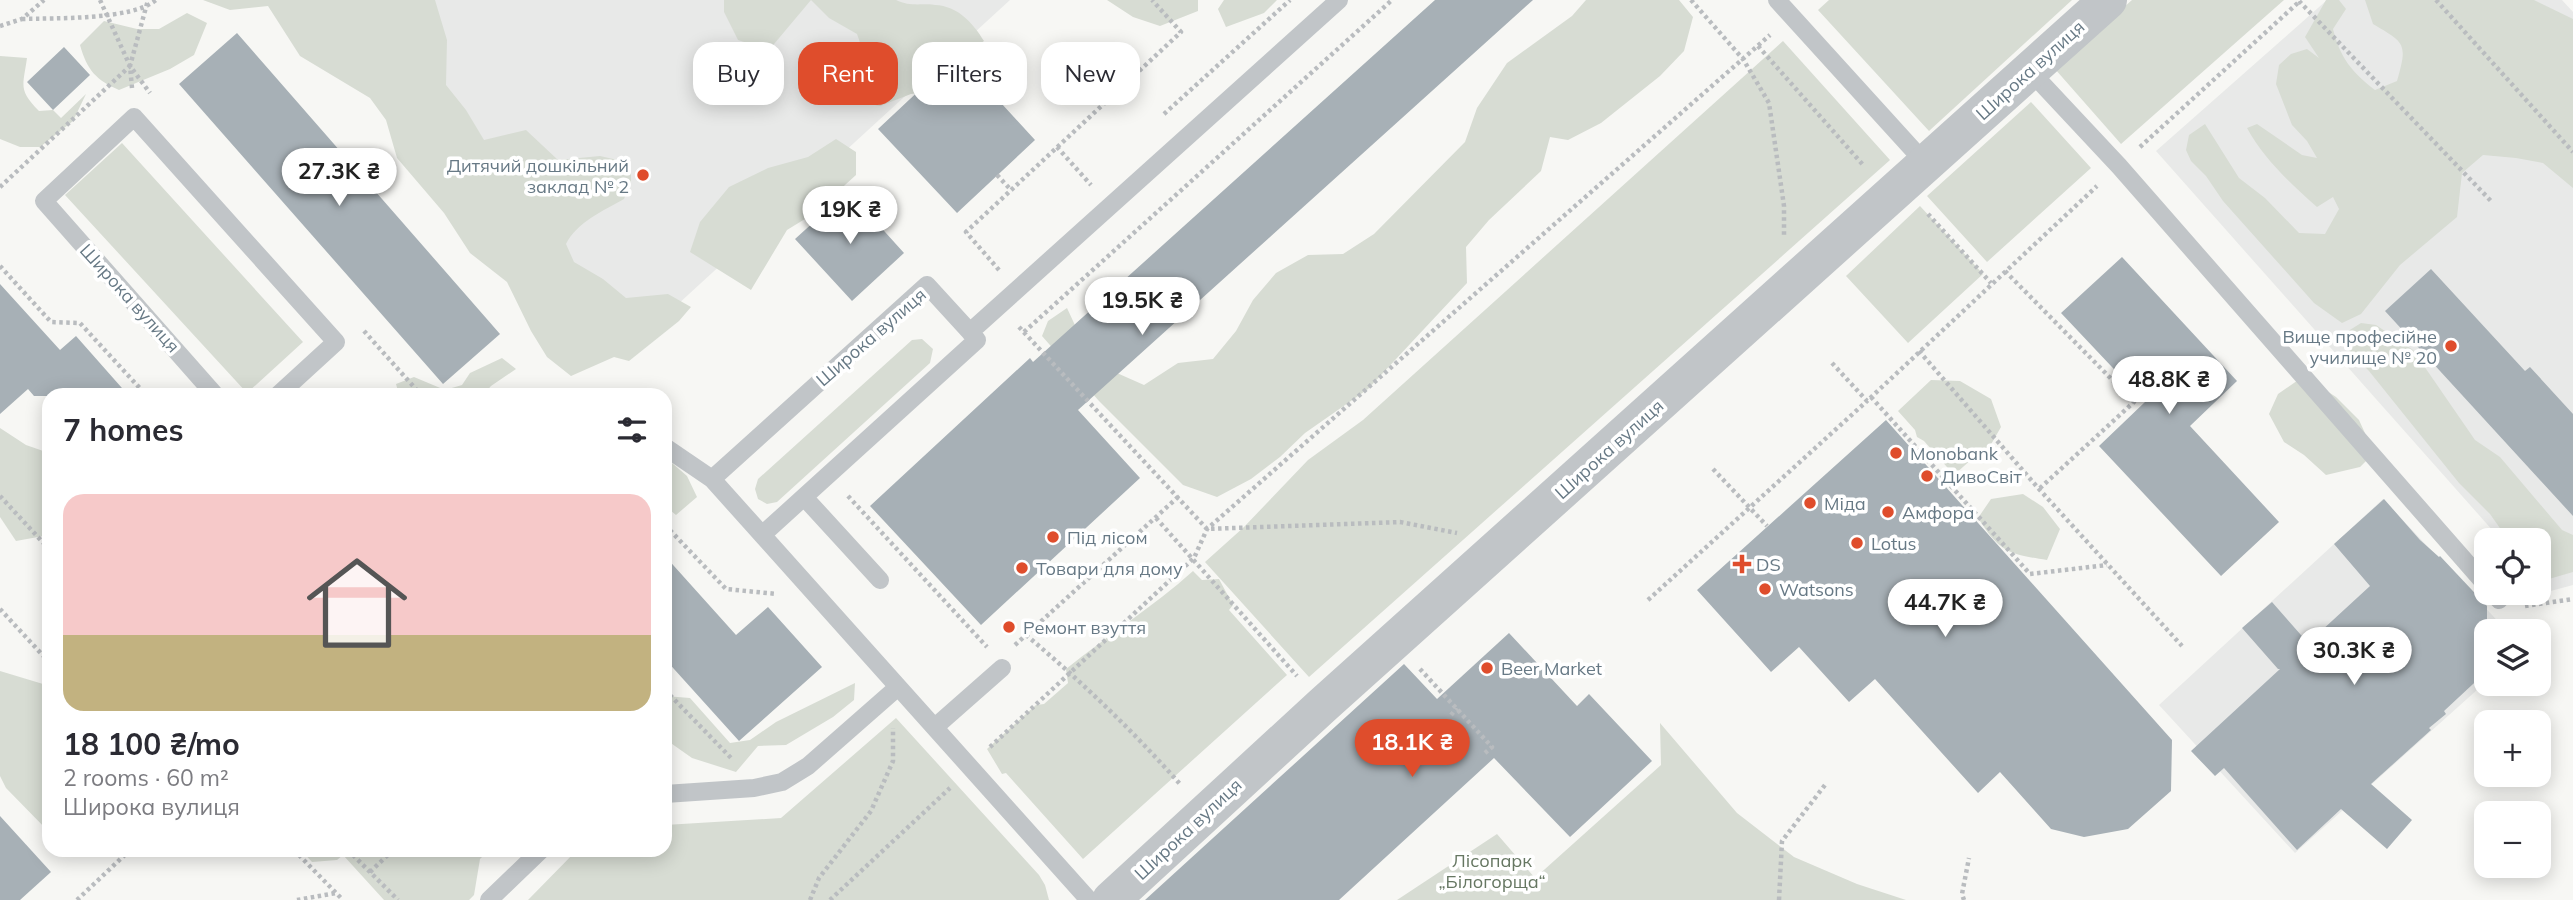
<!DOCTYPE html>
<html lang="en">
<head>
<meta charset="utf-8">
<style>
  body { margin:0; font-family:Mulish,sans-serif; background:#f2f2f3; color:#2b2b33; height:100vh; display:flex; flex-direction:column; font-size:26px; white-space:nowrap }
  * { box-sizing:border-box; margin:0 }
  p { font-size:23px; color:#7c7c81 }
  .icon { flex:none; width:38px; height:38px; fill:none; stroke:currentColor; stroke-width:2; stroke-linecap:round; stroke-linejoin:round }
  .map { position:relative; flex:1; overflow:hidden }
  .drawer { position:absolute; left:42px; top:388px; width:630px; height:469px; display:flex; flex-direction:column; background:#fff; border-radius:21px; box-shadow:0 4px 18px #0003 }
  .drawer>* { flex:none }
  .top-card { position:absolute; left:693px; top:42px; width:665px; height:63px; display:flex; gap:14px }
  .buttons { position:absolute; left:2474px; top:528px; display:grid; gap:14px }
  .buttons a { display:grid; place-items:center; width:77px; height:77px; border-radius:14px; background:#fff; box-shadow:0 4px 18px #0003; font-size:35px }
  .price { position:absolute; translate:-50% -60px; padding:0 16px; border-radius:24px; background:#fff; color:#222; font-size:23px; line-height:46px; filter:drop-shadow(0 2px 4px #0008) }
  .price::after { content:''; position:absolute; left:50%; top:42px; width:21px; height:16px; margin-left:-10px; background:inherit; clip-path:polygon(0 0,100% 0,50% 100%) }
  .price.active { background:#df4d2c; color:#fff }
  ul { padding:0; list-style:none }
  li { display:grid; align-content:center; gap:14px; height:371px; padding:0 21px }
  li+li { border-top:2px solid #e1e1e2 }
  li span { display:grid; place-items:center; height:217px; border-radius:21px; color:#555 }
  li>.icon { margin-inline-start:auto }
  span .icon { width:126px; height:126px; fill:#fffc; stroke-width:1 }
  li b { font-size:30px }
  h2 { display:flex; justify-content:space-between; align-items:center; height:84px; padding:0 21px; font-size:30px }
  .tag { padding:0 24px; border-radius:21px; background:#fff; box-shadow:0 4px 18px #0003; font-size:24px; line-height:63px }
  .tag.active { background:#df4d2c; color:#fff }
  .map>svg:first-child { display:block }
</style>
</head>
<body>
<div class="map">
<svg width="2573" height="900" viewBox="0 0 2573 900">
  <rect width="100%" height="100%" fill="#f7f7f4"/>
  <path fill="#e8e9e8" d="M 306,0 L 1010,0 L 629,349 Z
    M 2327,0 L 2562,0 L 2573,12 L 2573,585 L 2547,592 L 2539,583 L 2539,541 L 2502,541 L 2156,151 Z
    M 2383,499 L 2508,632 L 2487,632 L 2487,681 L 2295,853 L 2159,705 Z"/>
  <path fill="#d7dcd3" d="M 203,0 L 435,0 L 447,40 L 446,85 L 466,110 L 484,140 L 526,130 L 558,160 L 600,156 L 631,163 L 631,182 L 624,199 C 603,211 577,222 566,244 L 574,262 L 603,279 L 626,298 L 668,294 L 691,307 L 679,321 L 629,361 L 614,357 L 571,376 L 547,357 L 531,331 L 507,282 L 470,253 L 444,213 L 397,158 L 386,120 L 370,98 L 300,56 L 268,6 L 230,10 Z
    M 724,0 L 896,0 C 910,7 920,3 935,5 C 958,6 973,23 984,41 L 968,52 L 942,90 L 911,94 L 880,106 L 854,101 L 854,83 L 865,57 L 857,34 L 829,18 L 811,0 L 769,50 L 738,40 L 724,12 Z
    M 1107,0 L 1198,0 L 1198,11 L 1160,26 L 1133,17 Z
    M 1224,0 L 1277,0 L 1264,13 L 1226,27 L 1218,9 Z
    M 1586,0 L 1679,0 L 1693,17 L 1684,51 L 1660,76 L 1601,123 L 1568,140 L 1550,137 L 1541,171 L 1489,220 L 1466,247 L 1467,283 L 1368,389 L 1305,433 L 1280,457 L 1251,479 L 1217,497 L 1183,485 L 1099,401 L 1042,336 L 1048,321 L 1067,308 L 1092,362 L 1144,385 L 1178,363 L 1213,359 L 1236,331 L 1253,300 L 1276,273 L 1308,255 L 1343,254 L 1374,234 L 1465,142 L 1477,108 L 1507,63 L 1572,16 Z
    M 1829,0 L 2072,0 L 1929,131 L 1818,10 Z
    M 2132,0 L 2284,0 L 2121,144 L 2055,69 Z
    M 2326,0 L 2339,0 L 2346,9 L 2333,29 C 2340,58 2352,72 2375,90 L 2397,81 C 2408,43 2405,43 2373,24 L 2365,0 L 2534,0 L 2573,19 L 2573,188 L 2543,163 L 2516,158 L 2483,155 L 2462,173 L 2457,217 L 2400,265 L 2361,314 L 2342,323 L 2314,303 L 2223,201 L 2206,176 L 2191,161 L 2186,150 L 2189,135 L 2205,124 L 2239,178 L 2265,198 L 2299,233 L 2325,234 L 2339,209 L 2333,197 L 2317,207 C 2290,183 2264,159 2247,128 L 2257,124 L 2302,155 L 2317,158 L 2307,141 L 2292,125 L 2276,84 L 2279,65 L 2291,54 L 2307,49 L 2319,58 L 2305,37 Z
    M 187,13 L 207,23 L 194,55 L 170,69 L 119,90 C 96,80 87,70 80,45 L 104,21 L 137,29 L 159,29 Z
    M 1783,41 L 1890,160 L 1309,677 L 1205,562 L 1244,527 L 1308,460 L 1363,420 Z
    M 0,56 L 27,58 C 23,86 18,90 39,111 L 53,110 L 61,118 L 86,94 L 73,121 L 40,147 L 20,147 L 0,139 Z
    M 2031,102 L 2091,168 L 1987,262 L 1927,196 Z
    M 836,139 L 856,152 L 856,175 L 813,214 L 787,230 L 751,290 L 690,252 L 700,222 L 729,187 L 768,168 L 808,157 Z
    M 122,143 L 303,342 L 247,393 L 65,195 Z
    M 1920,206 L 1983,274 L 1908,343 L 1846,276 Z
    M 2361,323 L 2376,325 L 2413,350 L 2475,440 L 2500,457 L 2562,530 L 2573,535 L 2573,572 L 2549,579 L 2539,571 L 2539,541 L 2509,541 L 2490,514 L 2459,483 L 2369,371 L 2337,338 Z
    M 922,339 L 933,349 L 930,363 L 777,502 L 767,504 L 758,499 L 755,489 L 758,479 L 912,340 Z
    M 502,358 L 516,369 L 491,386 L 483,395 L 399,395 L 396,384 L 414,377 L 445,390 L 462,385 L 470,373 Z
    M 2304,376 L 2336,397 L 2359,420 L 2374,453 L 2360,467 L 2326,475 L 2304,455 L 2284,442 L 2269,414 L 2278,394 Z
    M 1931,380 L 1960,381 L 1991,399 L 2001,427 L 1982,460 L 1973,458 L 1954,475 L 1924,441 L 1917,437 L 1915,430 L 1898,411 Z
    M 0,428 L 26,445 L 49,453 L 49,535 L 16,541 L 0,517 Z
    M 665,457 L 687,476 L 697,497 L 676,515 L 665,506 Z
    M 2023,494 L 2043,507 L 2060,529 L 2047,560 C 2007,554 2000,552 1978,518 L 1991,499 Z
    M 1193,571 L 1202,580 L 1219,579 L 1233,605 L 1229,610 L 1287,675 L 1083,859 L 1006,773 L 1002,774 L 987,749 L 1036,705 L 1044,704 L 1068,683 L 1066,669 C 1108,635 1153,607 1193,571 Z
    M 0,671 L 43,684 L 49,689 L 49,832 L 6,788 L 0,776 Z
    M 855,683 L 854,700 L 833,717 L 786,745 L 758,746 L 736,772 L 692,758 L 665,739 L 665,696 L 690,698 L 730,743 L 750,740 L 776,722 Z
    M 896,718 L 1039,875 L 1045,885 L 1049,900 L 528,900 L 576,851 L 665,850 L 665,825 L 781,818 Z
    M 1660,723 L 1737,813 L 1794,857 L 1857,884 L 1906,900 L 1397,900 L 1497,834 L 1535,878 L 1661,765 Z
    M 302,851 L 488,851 L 480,859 L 474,895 L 469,900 L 384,900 L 343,855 L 337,860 L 312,862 Z"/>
  <path fill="#a7b0b6" d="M 1435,0 L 1533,0 L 1078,410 L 1140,478 L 981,625 L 870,506 L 1030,358 L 1033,362 Z
    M 237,33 L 500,334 L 443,384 L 179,84 Z
    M 64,47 L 90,75 L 53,110 L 27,82 Z
    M 957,55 L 1035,140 L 957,213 L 878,129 Z
    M 848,191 L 904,253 L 852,301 L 795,239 Z
    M 2122,257 L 2237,381 L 2190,426 L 2279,522 L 2221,576 L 2099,446 L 2145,402 L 2061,313 Z
    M 2431,269 L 2525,371 L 2530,367 L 2573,414 L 2573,516 L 2385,311 Z
    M 0,284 L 60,350 L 76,336 L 129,396 L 34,396 L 28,389 L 0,414 Z
    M 1886,420 L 2172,740 L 2171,791 L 2128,829 L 2084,837 L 2051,829 L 2000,772 L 1978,793 L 1875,679 L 1849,702 L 1799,647 L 1771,672 L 1697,590 Z
    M 2384,499 L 2420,540 L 2439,557 L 2440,556 L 2487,606 L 2487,671 L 2444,711 L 2446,714 L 2429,728 L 2431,730 L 2371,784 L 2412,820 L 2387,849 L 2341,809 L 2297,850 L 2224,768 L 2215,776 L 2191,751 L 2280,669 L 2278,669 L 2242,628 L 2272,602 L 2308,643 L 2370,586 L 2334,544 Z
    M 665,556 L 736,635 L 768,607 L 822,667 L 739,741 L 665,659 Z
    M 1509,633 L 1577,706 L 1589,694 L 1652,761 L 1570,837 L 1494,758 L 1339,900 L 1145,900 L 1404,664 L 1437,699 Z
    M 0,816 L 51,872 L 20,900 L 0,900 Z"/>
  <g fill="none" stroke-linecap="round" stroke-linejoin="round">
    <path stroke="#b9bcbf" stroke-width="4.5" stroke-dasharray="3.5 3.5" stroke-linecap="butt" d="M 100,0 L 130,66 L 150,93
      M 1691,0 L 1743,59 L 1769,103 L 1784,206 L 1784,237
      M 2436,0 L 2573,152
      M 2299,1 L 2491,201
      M 22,19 C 56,18 132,20 156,0
      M 0,26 L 22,19 L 44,0
      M 1758,46 L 1864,166
      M 132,88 L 130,66 L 148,0
      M 1164,114 L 1290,0
      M 1057,147 L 1091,185
      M 2140,147 L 2301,0
      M 997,175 L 1011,190
      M 0,187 L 130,66
      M 1928,214 L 1991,283
      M 0,266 L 51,322 L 80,323 L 147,396
      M 999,270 L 966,232 L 1181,32 L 1152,0
      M 2005,271 L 2134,402 L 2039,489
      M 1019,327 L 1207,529 L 1400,522 L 1457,533
      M 364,331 L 422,396
      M 1024,332 L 1392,0
      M 1919,351 L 2039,489 L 2182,646
      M 1832,363 L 1867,401 L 2097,186
      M 1871,397 L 2030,574 L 2107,565
      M 1713,469 L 1767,526
      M 0,496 L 49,549
      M 848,496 L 987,647
      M 1156,518 L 1297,676
      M 665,525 L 726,589 L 777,594
      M 1648,600 L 1867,401
      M 2525,606 L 2573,599
      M 0,609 L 49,662
      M 1026,635 C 1081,681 1132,730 1180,784
      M 1015,645 L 1178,497
      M 1420,669 L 1492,747 L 1485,753
      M 665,690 L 733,760
      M 1451,715 L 1457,708
      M 990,747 L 1194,558 L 1207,529 L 1770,35
      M 294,850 L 343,900
      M 348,850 L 398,900
      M 370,872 L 393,850
      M 77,900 L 130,850
      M 297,900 L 336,893
      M 810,900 L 819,878 L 871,811 L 893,761 L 893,728
      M 830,900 L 950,788
      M 1779,900 L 1782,841 L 1825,785
      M 1964,900 L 1962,894 L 1969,858"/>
    <path stroke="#c1c5c8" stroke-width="18" d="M 1777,0 L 1926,164
      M 2030,71 L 2119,166 L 2487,586
      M 216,396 L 44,201 L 134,117 L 336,342 L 277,396
      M 665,447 L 712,479 L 1089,900
      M 712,479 L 927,285 L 970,332 L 1339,0
      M 804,497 L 880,580
      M 762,535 L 977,340 L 970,332
      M 2494,593 L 2499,600
      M 935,727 L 1002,668
      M 665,794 L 754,788 L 782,782 L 808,766 L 898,687
      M 489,900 L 541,850"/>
    <path stroke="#c1c5c8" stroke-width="38" d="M 1111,900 L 1323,705 L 2108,0"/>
  </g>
  <g fill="#df4d2c" stroke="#fff" stroke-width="2.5">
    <circle cx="643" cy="175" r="7"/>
    <circle cx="2451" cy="346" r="7"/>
    <circle cx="1896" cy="453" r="7"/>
    <circle cx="1927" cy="476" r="7"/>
    <circle cx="1810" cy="503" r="7"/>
    <circle cx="1888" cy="512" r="7"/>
    <circle cx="1053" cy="537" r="7"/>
    <circle cx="1857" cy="543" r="7"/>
    <path d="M1738.5 553.5h7v7h7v7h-7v7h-7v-7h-7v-7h7z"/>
    <circle cx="1022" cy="568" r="7"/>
    <circle cx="1765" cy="589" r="7"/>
    <circle cx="1009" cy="627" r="7"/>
    <circle cx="1487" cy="668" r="7"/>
  </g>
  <g text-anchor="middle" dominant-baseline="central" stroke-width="7" stroke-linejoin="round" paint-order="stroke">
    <g font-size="18" fill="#677985" stroke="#fff">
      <text transform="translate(2030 70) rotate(-42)">Широка вулиця</text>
      <text transform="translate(130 298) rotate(48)">Широка вулиця</text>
      <text transform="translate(871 337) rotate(-41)">Широка вулиця</text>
      <text transform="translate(1609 449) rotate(-42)">Широка вулиця</text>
      <text transform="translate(1188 829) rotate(-43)">Широка вулиця</text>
    </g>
    <g font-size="18" fill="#677985" stroke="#fff" text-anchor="start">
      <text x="629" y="165" text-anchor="end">Дитячий дошкільний<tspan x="629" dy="21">заклад № 2</tspan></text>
      <text x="2437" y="336" text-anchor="end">Вище професійне<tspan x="2437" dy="21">училище № 20</tspan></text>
      <text x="1910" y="453">Monobank</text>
      <text x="1941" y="476">ДивоСвіт</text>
      <text x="1824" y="503">Міда</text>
      <text x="1902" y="512">Амфора</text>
      <text x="1067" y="537">Під лісом</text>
      <text x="1871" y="543">Lotus</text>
      <text x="1756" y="564">DS</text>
      <text x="1036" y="568">Товари для дому</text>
      <text x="1779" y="589">Watsons</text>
      <text x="1023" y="627">Ремонт взуття</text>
      <text x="1501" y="668">Beer Market</text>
    </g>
    <g font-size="18" fill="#667762" stroke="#fff">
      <text x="1492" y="860">Лісопарк<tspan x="1492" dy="21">„Білогорща“</tspan></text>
    </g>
  </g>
</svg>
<div class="buttons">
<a><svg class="icon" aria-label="locate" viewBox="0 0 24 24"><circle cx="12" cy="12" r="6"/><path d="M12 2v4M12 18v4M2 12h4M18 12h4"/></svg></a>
<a><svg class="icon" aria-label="layers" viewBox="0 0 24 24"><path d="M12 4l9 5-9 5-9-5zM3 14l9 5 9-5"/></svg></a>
<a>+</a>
<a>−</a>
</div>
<b class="price" style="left:339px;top:208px">27.3K ₴</b>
<b class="price" style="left:850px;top:246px">19K ₴</b>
<b class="price" style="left:1142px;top:337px">19.5K ₴</b>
<b class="price" style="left:2169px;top:416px">48.8K ₴</b>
<b class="price" style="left:1945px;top:639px">44.7K ₴</b>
<b class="price" style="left:2354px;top:687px">30.3K ₴</b>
<b class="price active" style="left:1412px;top:779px">18.1K ₴</b>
<div class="top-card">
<a class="tag">Buy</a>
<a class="tag active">Rent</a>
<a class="tag">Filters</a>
<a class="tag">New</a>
</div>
<section class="drawer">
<h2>7 homes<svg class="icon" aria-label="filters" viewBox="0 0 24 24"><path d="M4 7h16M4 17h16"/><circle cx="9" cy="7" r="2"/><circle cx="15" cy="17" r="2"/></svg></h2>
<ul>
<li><span style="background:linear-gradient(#f6c9c9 65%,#c2b280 0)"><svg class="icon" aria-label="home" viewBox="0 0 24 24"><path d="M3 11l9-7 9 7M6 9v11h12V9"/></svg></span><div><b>18 100 ₴/mo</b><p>2 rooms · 60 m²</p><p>Широка вулиця</p></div></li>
</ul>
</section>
</div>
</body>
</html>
